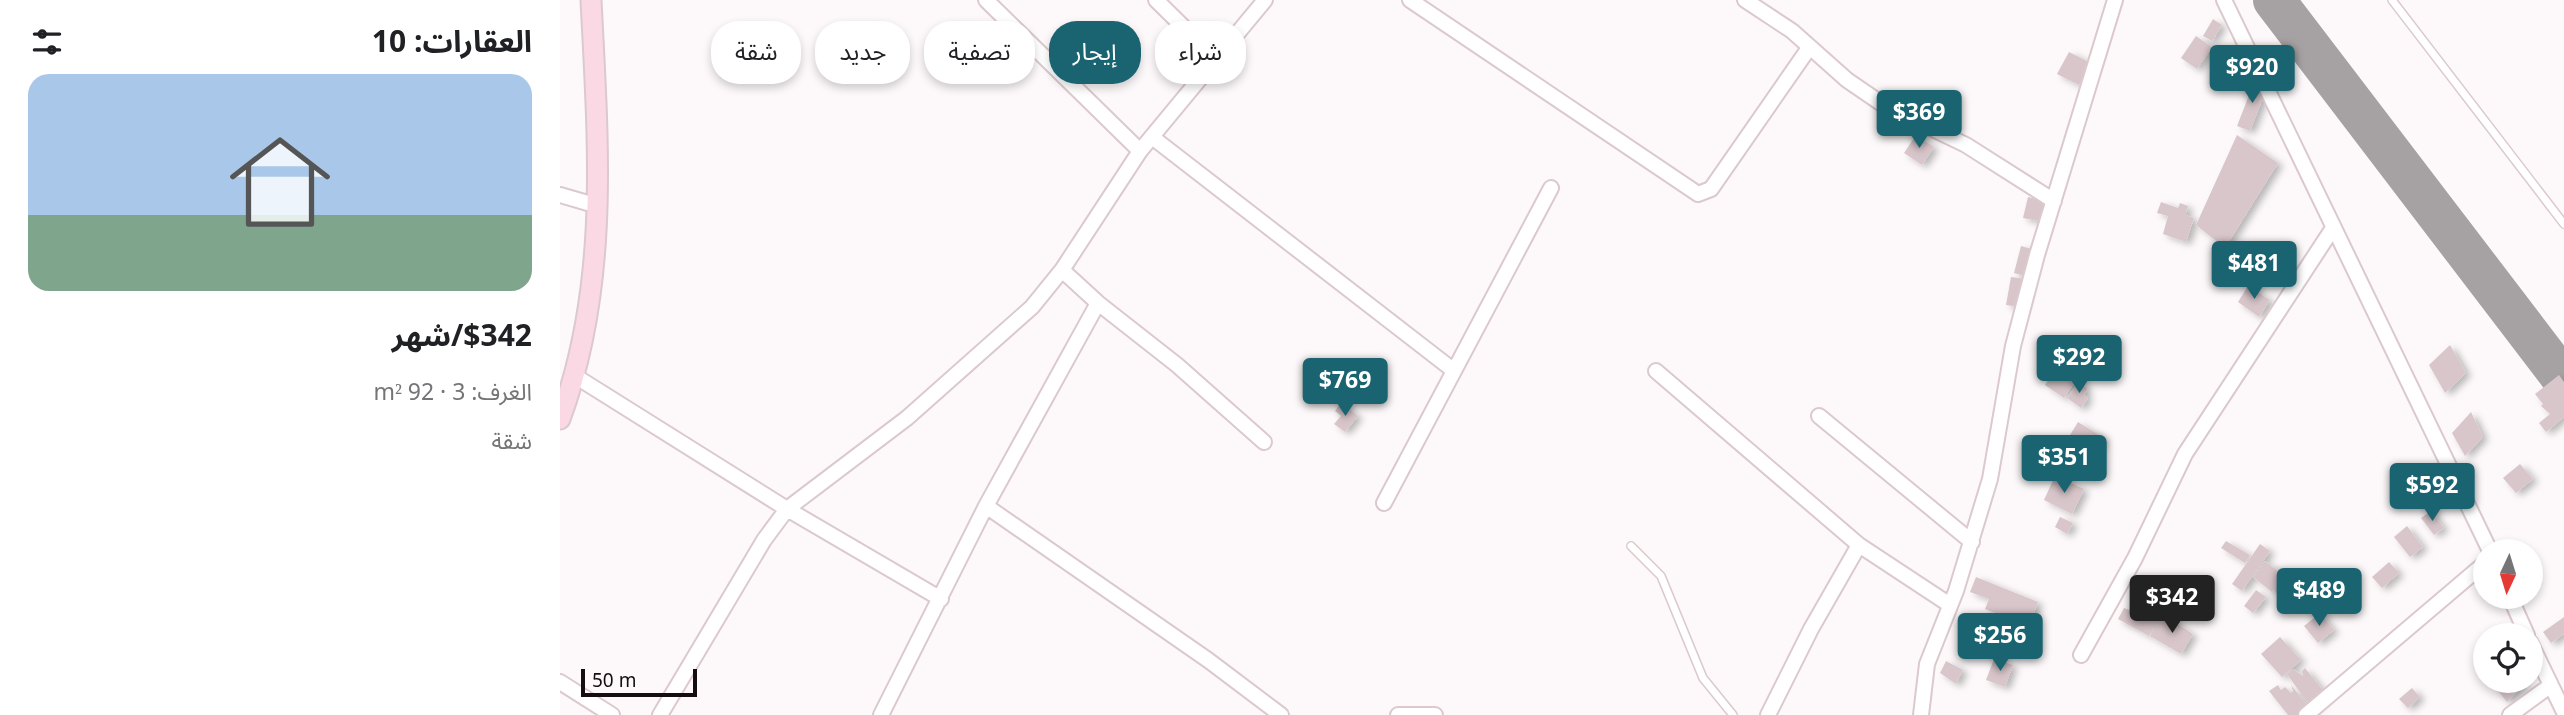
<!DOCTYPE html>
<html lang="ar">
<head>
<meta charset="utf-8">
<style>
  body { margin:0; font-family:Georgia,"Noto Sans Arabic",serif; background:#f6f6f6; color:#202124; direction:rtl; height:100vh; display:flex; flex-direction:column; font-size:26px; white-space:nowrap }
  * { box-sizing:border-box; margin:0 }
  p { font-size:23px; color:#757577 }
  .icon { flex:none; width:38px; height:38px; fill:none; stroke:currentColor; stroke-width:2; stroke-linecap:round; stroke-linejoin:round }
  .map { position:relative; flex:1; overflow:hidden; direction:ltr }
  .drawer { display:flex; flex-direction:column; background:#fff; width:560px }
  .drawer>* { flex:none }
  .hud { position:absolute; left:21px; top:21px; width:665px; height:63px; direction:rtl; display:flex; gap:14px }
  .needle { width:46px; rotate:184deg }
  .fabs { position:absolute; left:1913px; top:539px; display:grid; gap:14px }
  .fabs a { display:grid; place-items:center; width:70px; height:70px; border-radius:50%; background:#fff; box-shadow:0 4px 10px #0003; font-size:35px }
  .scale { position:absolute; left:21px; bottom:18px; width:116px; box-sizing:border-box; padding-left:7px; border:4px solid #140e10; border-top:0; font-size:19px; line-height:24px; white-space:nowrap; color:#140e10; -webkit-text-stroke:5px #fdf9fa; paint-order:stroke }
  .price { position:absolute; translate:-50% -60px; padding:0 16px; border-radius:7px; background:#1a6471; color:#fff; font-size:23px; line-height:46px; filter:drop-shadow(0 2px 4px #0008) }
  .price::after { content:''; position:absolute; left:50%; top:42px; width:21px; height:16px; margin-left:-10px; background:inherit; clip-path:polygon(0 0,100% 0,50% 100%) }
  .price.current { background:#222; color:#fff }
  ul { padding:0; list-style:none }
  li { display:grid; align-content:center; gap:14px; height:371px; padding:0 28px }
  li+li { border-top:2px solid #e0e0e0 }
  li span { display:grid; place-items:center; height:217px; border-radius:21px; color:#555 }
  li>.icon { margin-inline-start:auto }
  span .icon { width:126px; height:126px; fill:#fffc; stroke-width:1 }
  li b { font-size:30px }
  h2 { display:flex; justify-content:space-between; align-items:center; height:84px; padding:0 28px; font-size:30px }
  .tag { padding:0 24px; border-radius:28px; background:#fff; box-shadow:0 4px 10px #0003; font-size:24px; line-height:63px }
  .tag.current { background:#1a6471; color:#fff }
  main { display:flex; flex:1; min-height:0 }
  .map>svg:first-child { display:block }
</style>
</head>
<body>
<main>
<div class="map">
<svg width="2004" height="715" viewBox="0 0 2004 715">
  <defs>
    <filter id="shadow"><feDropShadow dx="5" dy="3" stdDeviation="3.5" flood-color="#0004"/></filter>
  </defs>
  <rect width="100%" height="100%" fill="#fdf9fa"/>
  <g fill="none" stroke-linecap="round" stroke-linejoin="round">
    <path stroke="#a6a1a2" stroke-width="42" d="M 1714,0 L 2004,380"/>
  </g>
  <path fill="#d8c6ca" filter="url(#shadow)" d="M 1653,19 L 1662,25 L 1652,41 L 1643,36 Z
    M 1636,36 L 1652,47 L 1637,69 L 1621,58 Z
    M 1509,52 L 1531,63 L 1519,85 L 1497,74 Z
    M 1695,80 L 1708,85 L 1690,131 L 1677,126 Z
    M 1356,135 L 1374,147 L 1362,165 L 1344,153 Z
    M 1677,135 L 1718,163 L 1665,248 L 1636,225 Z
    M 1468,197 L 1489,202 L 1484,222 L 1463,218 Z
    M 1601,202 L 1618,208 L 1620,203 L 1628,206 L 1625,215 L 1634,218 L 1626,242 L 1603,234 L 1608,216 L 1597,213 Z
    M 1461,246 L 1475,250 L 1468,277 L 1454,273 Z
    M 1451,277 L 1466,279 L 1460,307 L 1446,305 Z
    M 1688,286 L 1710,300 L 1699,317 L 1678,302 Z
    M 1890,345 L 1906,373 L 1885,393 L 1869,365 Z
    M 1495,361 L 1518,377 L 1504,398 L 1485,385 L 1491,376 L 1487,374 Z
    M 1999,375 L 2004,382 L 2004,417 L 1986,432 L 1979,423 L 1990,414 L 1981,406 L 1983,404 L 1975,394 Z
    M 1519,382 L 1528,389 L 1524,394 L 1528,398 L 1521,408 L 1507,398 Z
    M 781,403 L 798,416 L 785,432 L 774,424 L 781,416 L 775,411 Z
    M 1911,412 L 1923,437 L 1905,456 L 1892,433 Z
    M 1518,422 L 1544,438 L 1529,461 L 1504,445 Z
    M 1960,464 L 1973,479 L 1956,493 L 1943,478 Z
    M 1495,476 L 1524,489 L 1512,514 L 1484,500 Z
    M 1871,511 L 1884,528 L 1874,535 L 1861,518 Z
    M 1500,517 L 1513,523 L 1507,534 L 1495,527 Z
    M 1847,526 L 1863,547 L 1850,557 L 1834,537 Z
    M 1666,541 L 1690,555 L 1685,563 L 1661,548 Z
    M 1700,544 L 1710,551 L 1682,591 L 1672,584 Z
    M 1705,561 L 1724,576 L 1712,592 L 1693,577 Z
    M 1829,562 L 1839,573 L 1822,588 L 1812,577 Z
    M 1416,577 L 1478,602 L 1469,626 L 1425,609 L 1429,599 L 1410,592 Z
    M 1696,590 L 1706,597 L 1693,613 L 1684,606 Z
    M 1585,593 L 1598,601 L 1593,608 L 1599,611 L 1601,607 L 1608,611 L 1606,615 L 1602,612 L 1589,636 L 1558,619 L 1564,608 L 1569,610 L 1576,598 L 1581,600 Z
    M 1760,613 L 1774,630 L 1758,643 L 1744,626 Z
    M 1603,615 L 1633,634 L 1621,654 L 1590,636 Z
    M 2004,617 L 2004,634 L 1991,643 L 1983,632 Z
    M 1720,637 L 1741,660 L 1722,677 L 1701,654 Z
    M 1925,651 L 1925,674 L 1914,660 Z
    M 1434,659 L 1453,665 L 1445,687 L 1426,680 Z
    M 1386,661 L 1403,670 L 1396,684 L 1380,673 Z
    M 1745,668 L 1766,694 L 1752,709 L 1727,674 L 1733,669 L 1743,676 L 1742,671 Z
    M 1930,681 L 1963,681 L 1965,683 L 1947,702 Z
    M 1718,685 L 1721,690 L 1725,687 L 1731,693 L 1733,691 L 1731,685 L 1752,711 L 1746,715 L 1728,715 L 1709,691 Z
    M 1852,688 L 1860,697 L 1848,708 L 1839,699 Z"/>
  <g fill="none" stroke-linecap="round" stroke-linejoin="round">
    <defs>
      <path id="service" d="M 1832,0 L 2004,224
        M 1071,546 L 1101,576 L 1143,678 L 1173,715"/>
      <path id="minor" d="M 426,0 L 580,151
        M 596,0 L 656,59
        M 850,0 L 1138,194 L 1151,189 L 1249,48
        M 1185,0 L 1232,31 L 1287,80 L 1325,106 L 1406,145 L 1494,201
        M 1664,0 L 1930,551
        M 592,137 L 893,370
        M 0,195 L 38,206
        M 538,303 L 617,365 L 704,442
        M 1096,371 L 1299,545
        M 15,376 L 227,509 L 381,599
        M 1259,416 L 1412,542
        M 824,503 L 991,188
        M 426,506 L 648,660 L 721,715
        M 1950,597 L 1967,635
        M 1970,642 L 2004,712
        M 1521,655 L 1575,558 L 1625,454 L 1773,228
        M 0,682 L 52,715
        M 100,715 L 204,540 L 227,509 L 347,418 L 472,307 L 502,270 L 580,151 L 705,0
        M 321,715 L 426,506 L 538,303 L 502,270
        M 838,715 L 875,715
        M 1208,715 L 1251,629 L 1299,545 L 1390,605
        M 1361,715 L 1367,664 L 1396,591 L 1430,479 L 1453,346 L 1477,255 L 1555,0
        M 1746,715 L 1925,563
        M 1950,715 L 1991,685"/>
      <path id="secondary" d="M 0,419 C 50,284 38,141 31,0"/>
    </defs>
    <use href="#service" stroke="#dbc9cd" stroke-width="10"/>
    <use href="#minor" stroke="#dbc9cd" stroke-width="18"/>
    <use href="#secondary" stroke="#dbc9cd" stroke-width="23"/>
    <use href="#service" stroke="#fff" stroke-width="7"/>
    <use href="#minor" stroke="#fff" stroke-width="14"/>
    <use href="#secondary" stroke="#fbd9e4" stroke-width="19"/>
  </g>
</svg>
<div class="fabs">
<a><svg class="needle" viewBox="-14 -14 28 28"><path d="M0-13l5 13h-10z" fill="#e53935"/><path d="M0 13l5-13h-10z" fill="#757577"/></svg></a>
<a><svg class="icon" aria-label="locate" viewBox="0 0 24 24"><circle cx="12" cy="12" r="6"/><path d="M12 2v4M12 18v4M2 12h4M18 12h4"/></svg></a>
</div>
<div class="scale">50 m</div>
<b class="price" style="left:1692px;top:105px">$920</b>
<b class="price" style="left:1359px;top:150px">$369</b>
<b class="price" style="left:1694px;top:301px">$481</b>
<b class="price" style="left:1519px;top:395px">$292</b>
<b class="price" style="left:785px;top:418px">$769</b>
<b class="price" style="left:1504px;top:495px">$351</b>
<b class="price" style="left:1872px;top:523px">$592</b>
<b class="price" style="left:1759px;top:628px">$489</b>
<b class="price current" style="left:1612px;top:635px">$342</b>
<b class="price" style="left:1440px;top:673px">$256</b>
<div class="hud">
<a class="tag">شراء</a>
<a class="tag current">إيجار</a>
<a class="tag">تصفية</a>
<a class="tag">جديد</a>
<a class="tag">شقة</a>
</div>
</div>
<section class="drawer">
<h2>العقارات: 10<svg class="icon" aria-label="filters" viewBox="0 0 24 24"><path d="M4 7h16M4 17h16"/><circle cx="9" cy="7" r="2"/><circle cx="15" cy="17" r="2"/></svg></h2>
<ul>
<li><span style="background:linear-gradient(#a9c7e8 65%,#7fa58c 0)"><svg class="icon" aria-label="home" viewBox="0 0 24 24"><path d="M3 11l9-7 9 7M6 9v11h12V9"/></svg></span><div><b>$342/شهر</b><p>الغرف: 3 · 92 m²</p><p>شقة</p></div></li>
</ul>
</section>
</main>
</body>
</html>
